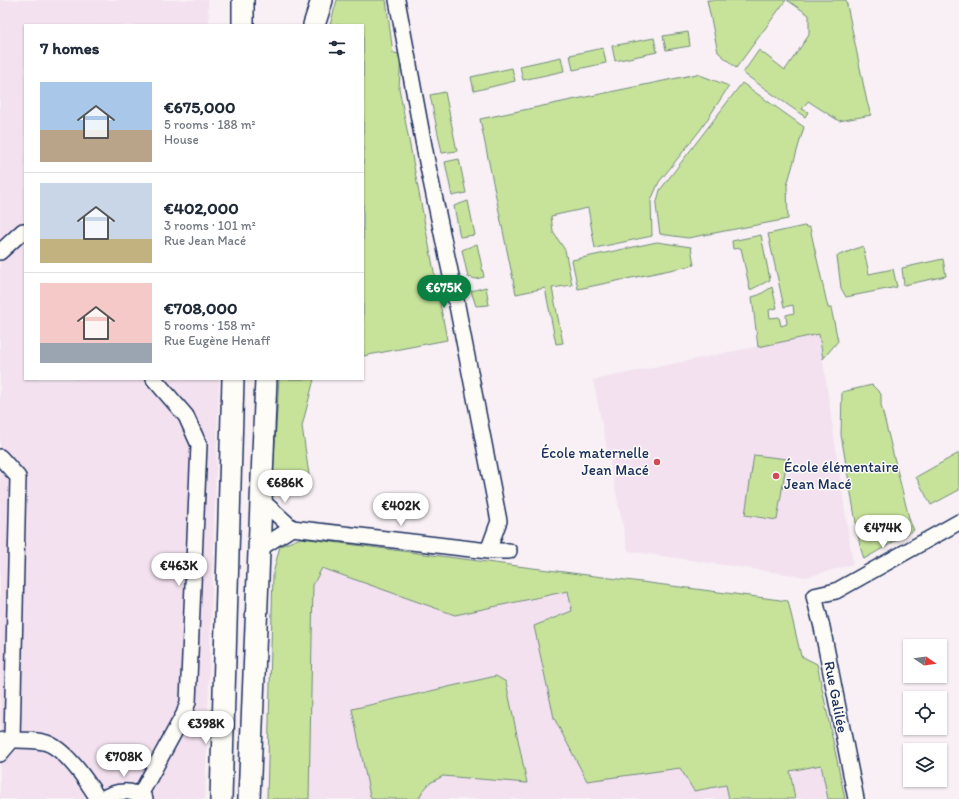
<!DOCTYPE html>
<html lang="en">
<head>
<meta charset="utf-8">
<style>
  body { margin:0; font-family:Itim,sans-serif; background:#f6f6f7; color:#1f2937; height:100vh; display:flex; flex-direction:column; font-size:15px; white-space:nowrap }
  * { box-sizing:border-box; margin:0 }
  p { font-size:13px; color:#747a83 }
  .icon { flex:none; width:22px; height:22px; fill:none; stroke:currentColor; stroke-width:2; stroke-linecap:round; stroke-linejoin:round }
  .map { position:relative; flex:1; overflow:hidden }
  .drawer { position:absolute; left:24px; top:24px; width:340px; height:356px; display:flex; flex-direction:column; background:#fff; border-radius:0px; box-shadow:0 1px 3px #0004 }
  .drawer>* { flex:none }
  .needle { width:26px; rotate:103deg }
  .tools { position:absolute; left:903px; top:639px; display:grid; gap:8px }
  .tools a { display:grid; place-items:center; width:44px; height:44px; border-radius:0px; background:#fff; box-shadow:0 1px 3px #0004; font-size:20px }
  .price { position:absolute; translate:-50% -34px; padding:0 9px; border-radius:14px; background:#fff; color:#222; font-size:13px; line-height:26px; filter:drop-shadow(0 1px 2px #0008) }
  .price::after { content:''; position:absolute; left:50%; top:24px; width:12px; height:9px; margin-left:-6px; background:inherit; clip-path:polygon(0 0,100% 0,50% 100%) }
  .price.on { background:#0b8043; color:#fff }
  ul { padding:0; list-style:none }
  li { display:flex; align-items:center; gap:12px; height:100px; padding:0 16px }
  li+li { border-top:1px solid #e0e1e3 }
  li span { display:grid; place-items:center; flex:none; width:112px; height:80px; border-radius:0px; color:#555 }
  li>.icon { margin-inline-start:auto }
  span .icon { width:48px; height:48px; fill:#fffc; stroke-width:1 }
  li b { font-size:17px }
  h2 { display:flex; justify-content:space-between; align-items:center; height:48px; padding:0 16px; font-size:17px }
  .map>svg:first-child { display:block }
</style>
</head>
<body>
<div class="map">
<svg width="959" height="799" viewBox="0 0 959 799">
  <rect width="100%" height="100%" fill="#f8f0f4"/>
  <filter id="ink" filterUnits="userSpaceOnUse"><feTurbulence type="fractalNoise" baseFrequency=".025" numOctaves="2"/><feDisplacementMap in="SourceGraphic" scale="8" xChannelSelector="R" yChannelSelector="G"/><feConvolveMatrix kernelMatrix="1 2 1 2 8 2 1 2 1" color-interpolation-filters="sRGB"/></filter>
  <g filter="url(#ink)">
    <path fill="#f3e1f0" d="M 0,0 L 208,0 L 209,25 L 25,25 L 25,379 L 219,379 L 205,799 L 0,799 Z
      M 819,334 L 853,564 L 807,577 L 628,551 L 593,380 Z
      M 322,568 L 568,591 L 792,621 L 801,656 L 817,664 L 845,799 L 309,799 L 313,585 Z"/>
    <path fill="#c7e39a" stroke="#71897c" d="M 337,0 L 386,0 L 393,53 L 401,54 L 399,88 L 447,340 L 363,356 L 363,25 L 330,25 Z
      M 707,0 L 786,0 L 736,68 L 718,52 Z
      M 787,0 L 846,0 L 867,102 L 871,115 L 839,121 L 808,101 L 802,109 L 808,112 L 805,117 L 743,73 L 759,50 L 785,70 L 809,35 L 809,15 Z
      M 688,32 L 690,46 L 666,50 L 663,36 Z
      M 654,38 L 657,52 L 615,61 L 612,46 Z
      M 603,48 L 606,63 L 573,70 L 570,55 Z
      M 561,57 L 564,71 L 523,80 L 520,66 Z
      M 512,68 L 515,81 L 474,91 L 471,77 Z
      M 697,74 L 729,86 L 701,129 L 659,182 L 651,200 L 652,236 L 595,248 L 588,208 L 551,216 L 553,232 L 565,250 L 572,285 L 552,288 L 563,343 L 556,344 L 545,288 L 516,294 L 480,119 Z
      M 742,83 L 804,127 L 787,185 L 788,219 L 688,238 L 660,234 L 656,206 L 660,190 Z
      M 445,92 L 457,151 L 442,153 L 430,95 Z
      M 459,159 L 466,193 L 452,196 L 445,162 Z
      M 468,201 L 475,235 L 460,237 L 454,206 Z
      M 804,226 L 810,228 L 828,308 L 831,308 L 838,341 L 823,359 L 819,334 L 758,347 L 752,297 L 759,295 L 772,287 L 777,308 L 769,310 L 770,318 L 779,317 L 781,326 L 787,324 L 786,315 L 794,313 L 793,305 L 784,307 L 768,234 Z
      M 761,235 L 770,280 L 750,290 L 741,248 L 733,249 L 732,241 Z
      M 657,242 L 691,247 L 694,265 L 578,289 L 572,260 Z
      M 477,244 L 484,277 L 476,279 L 468,277 L 462,250 Z
      M 863,246 L 869,274 L 893,269 L 897,287 L 846,297 L 841,288 L 837,256 Z
      M 943,259 L 946,276 L 904,285 L 902,268 Z
      M 486,287 L 489,305 L 476,306 L 471,291 Z
      M 279,379 L 314,379 L 302,426 L 309,475 L 273,474 Z
      M 872,385 L 881,394 L 881,405 L 910,522 L 914,530 L 864,559 L 860,546 L 841,435 L 842,392 Z
      M 959,453 L 959,490 L 931,505 L 916,477 Z
      M 754,455 L 787,459 L 777,520 L 745,515 Z
      M 301,538 L 788,601 L 801,656 L 817,664 L 845,799 L 828,799 L 821,765 L 790,771 L 795,799 L 729,799 L 726,785 L 694,791 L 680,768 L 587,781 L 554,718 L 534,626 L 572,611 L 568,591 L 455,615 L 322,568 L 313,585 L 309,799 L 267,799 L 273,574 L 280,546 Z
      M 496,676 L 506,682 L 527,783 L 443,776 L 430,783 L 422,792 L 419,799 L 373,799 L 370,796 L 352,709 Z"/>
    <g fill="none" stroke-linecap="round" stroke-linejoin="round">
      <defs>
        <path id="street" d="M 397,0 L 427,162 L 454,290 L 499,521 L 488,551
          M 0,252 L 23,231 L 25,233
          M 0,457 L 18,477 L 12,740 L 0,754
          M 261,500 L 292,528 L 488,551 L 509,551
          M 259,549 L 292,528
          M 3,740 C 16,740 31,739 43,742 C 64,746 88,782 98,799
          M 140,795 L 184,714 L 188,702 L 199,445 L 186,416 L 154,379
          M 102,799 C 116,790 132,789 145,799
          M 856,799 L 822,627 L 814,596 L 836,591 L 959,522"/>
        <path id="secondary" d="M 243,25 L 243,0
          M 314,25 L 322,0
          M 221,799 L 233,379
          M 249,799 L 266,379"/>
      </defs>
      <use href="#street" stroke="#1b2f5e" stroke-width="18"/>
      <use href="#secondary" stroke="#1b2f5e" stroke-width="24"/>
      <use href="#street" stroke="#fdfcf7" stroke-width="15"/>
      <use href="#secondary" stroke="#fdfcf7" stroke-width="21"/>
    </g>
  </g>
  <g fill="#d1495b" stroke="#fdfcf7" stroke-width="1.5">
    <circle cx="657" cy="462" r="4"/>
    <circle cx="776" cy="476" r="4"/>
  </g>
  <g text-anchor="middle" dominant-baseline="central" stroke-width="3" stroke-linejoin="round" paint-order="stroke">
    <g font-size="15" fill="#1b2f5e" stroke="#fdfcf7" text-anchor="end">
      <text x="649" y="453">École maternelle<tspan x="649" dy="17">Jean Macé</tspan></text>
      <text x="784" y="467" text-anchor="start">École élémentaire<tspan x="784" dy="17">Jean Macé</tspan></text>
    </g>
    <g font-size="15" fill="#1b2f5e" stroke="#fdfcf7">
      <text transform="translate(836 697) rotate(79)">Rue Galilée</text>
    </g>
  </g>
</svg>
<div class="tools">
<a><svg class="needle" viewBox="-14 -14 28 28"><path d="M0-13l5 13h-10z" fill="#e53935"/><path d="M0 13l5-13h-10z" fill="#747a83"/></svg></a>
<a><svg class="icon" aria-label="locate" viewBox="0 0 24 24"><circle cx="12" cy="12" r="6"/><path d="M12 2v4M12 18v4M2 12h4M18 12h4"/></svg></a>
<a><svg class="icon" aria-label="layers" viewBox="0 0 24 24"><path d="M12 4l9 5-9 5-9-5zM3 14l9 5 9-5"/></svg></a>
</div>
<b class="price on" style="left:444px;top:309px">€675K</b>
<b class="price" style="left:285px;top:504px">€686K</b>
<b class="price" style="left:401px;top:527px">€402K</b>
<b class="price" style="left:883px;top:549px">€474K</b>
<b class="price" style="left:179px;top:587px">€463K</b>
<b class="price" style="left:206px;top:745px">€398K</b>
<b class="price" style="left:124px;top:778px">€708K</b>
<section class="drawer">
<h2>7 homes<svg class="icon" aria-label="filters" viewBox="0 0 24 24"><path d="M4 7h16M4 17h16"/><circle cx="9" cy="7" r="2"/><circle cx="15" cy="17" r="2"/></svg></h2>
<ul>
<li><span style="background:linear-gradient(#a9c7e8 60%,#b9a48a 0)"><svg class="icon" aria-label="home" viewBox="0 0 24 24"><path d="M3 11l9-7 9 7M6 9v11h12V9"/></svg></span><div><b>€675,000</b><p>5 rooms · 188 m²</p><p>House</p></div></li>
<li><span style="background:linear-gradient(#c9d6e8 70%,#c2b280 0)"><svg class="icon" aria-label="home" viewBox="0 0 24 24"><path d="M3 11l9-7 9 7M6 9v11h12V9"/></svg></span><div><b>€402,000</b><p>3 rooms · 101 m²</p><p>Rue Jean Macé</p></div></li>
<li><span style="background:linear-gradient(#f6c9c9 75%,#9aa5b1 0)"><svg class="icon" aria-label="home" viewBox="0 0 24 24"><path d="M3 11l9-7 9 7M6 9v11h12V9"/></svg></span><div><b>€708,000</b><p>5 rooms · 158 m²</p><p>Rue Eugène Henaff</p></div></li>
</ul>
</section>
</div>
</body>
</html>
